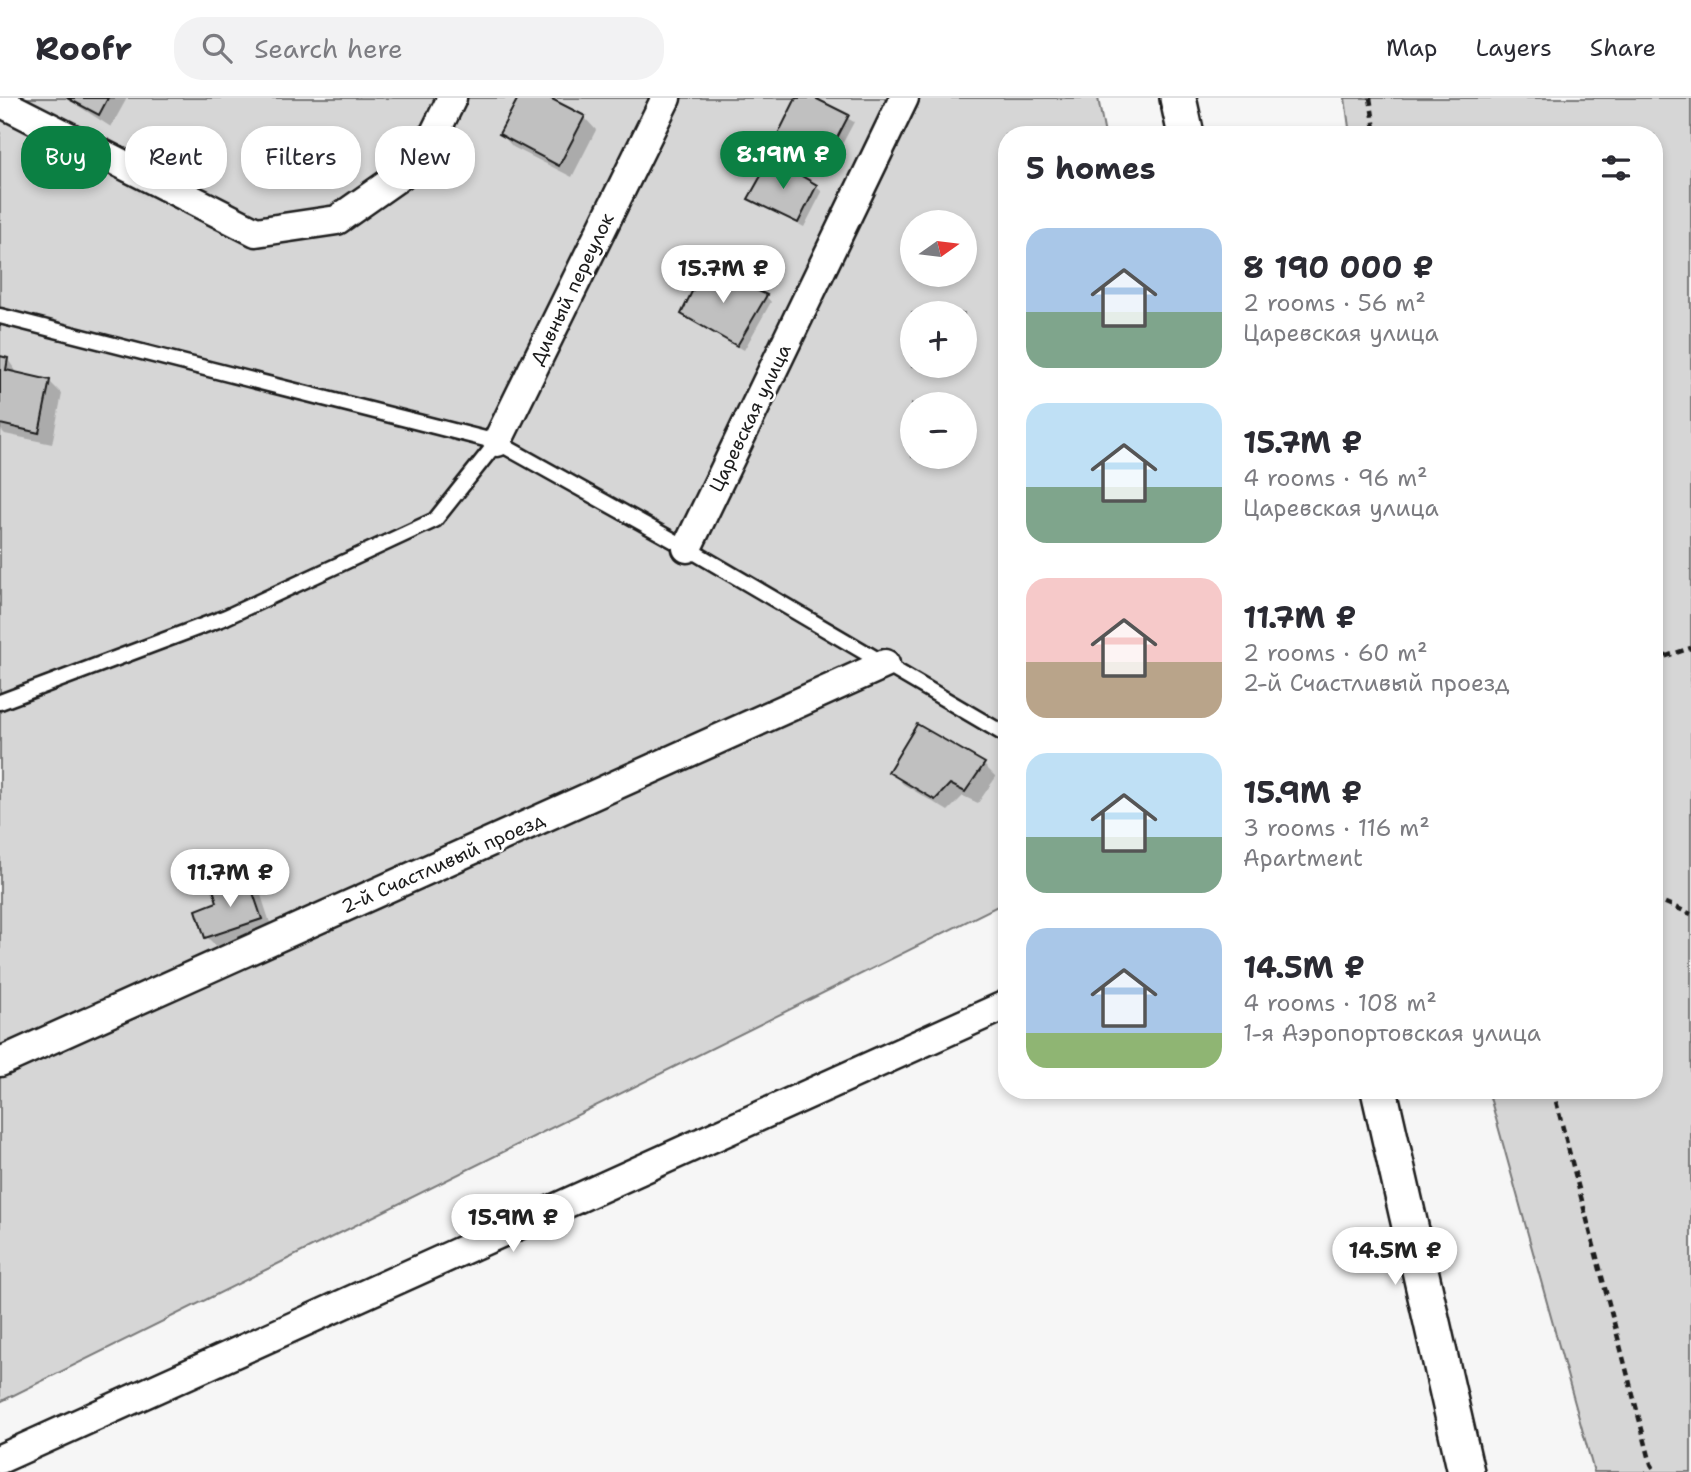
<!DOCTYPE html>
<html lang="en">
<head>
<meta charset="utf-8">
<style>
  body { margin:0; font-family:"Shantell Sans",sans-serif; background:#f2f2f3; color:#2b2b33; height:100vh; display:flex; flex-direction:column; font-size:26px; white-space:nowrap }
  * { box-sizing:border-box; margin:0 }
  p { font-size:23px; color:#7c7c81 }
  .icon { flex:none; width:38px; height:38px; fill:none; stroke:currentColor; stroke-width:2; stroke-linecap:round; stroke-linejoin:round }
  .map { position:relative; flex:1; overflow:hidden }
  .details { position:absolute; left:998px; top:28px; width:665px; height:973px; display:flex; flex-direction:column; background:#fff; border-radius:28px; box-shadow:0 4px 10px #0003 }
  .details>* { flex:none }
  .top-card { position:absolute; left:21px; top:28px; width:665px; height:63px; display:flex; gap:14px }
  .needle { width:46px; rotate:76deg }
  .fabs { position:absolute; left:900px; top:112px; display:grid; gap:14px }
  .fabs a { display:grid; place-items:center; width:77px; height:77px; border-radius:50%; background:#fff; box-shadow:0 4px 10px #0003; font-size:35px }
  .price { position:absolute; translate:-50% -60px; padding:0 16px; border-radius:24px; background:#fff; color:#222; font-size:23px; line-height:46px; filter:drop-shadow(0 2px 4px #0008) }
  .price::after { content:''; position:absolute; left:50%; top:42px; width:21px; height:16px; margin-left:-10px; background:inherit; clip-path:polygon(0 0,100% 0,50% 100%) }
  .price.selected { background:#0b8043; color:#fff }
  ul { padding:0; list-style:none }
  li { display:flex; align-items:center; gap:21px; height:175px; padding:0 28px }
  li span { display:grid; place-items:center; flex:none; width:196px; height:140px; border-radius:21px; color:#555 }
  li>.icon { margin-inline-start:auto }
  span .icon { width:84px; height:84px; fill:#fffc; stroke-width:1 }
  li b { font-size:30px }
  h2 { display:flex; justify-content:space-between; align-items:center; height:84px; padding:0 28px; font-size:30px }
  .tag { padding:0 24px; border-radius:28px; background:#fff; box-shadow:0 4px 10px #0003; font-size:24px; line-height:63px }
  .tag.selected { background:#0b8043; color:#fff }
  header { display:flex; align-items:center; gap:42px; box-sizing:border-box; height:98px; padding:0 35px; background:#fff; border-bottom:2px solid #e1e1e2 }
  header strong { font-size:33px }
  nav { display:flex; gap:38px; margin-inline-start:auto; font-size:24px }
  .search { width:490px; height:63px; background:#f2f2f3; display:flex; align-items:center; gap:18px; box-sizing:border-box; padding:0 24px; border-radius:28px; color:#7c7c81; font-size:26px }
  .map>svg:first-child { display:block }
</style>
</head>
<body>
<header>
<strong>Roofr</strong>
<div class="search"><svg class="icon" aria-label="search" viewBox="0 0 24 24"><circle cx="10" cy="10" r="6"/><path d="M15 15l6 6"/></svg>Search here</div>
<nav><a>Map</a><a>Layers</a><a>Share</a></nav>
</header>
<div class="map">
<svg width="1691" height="1374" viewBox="0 0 1691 1374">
  <rect width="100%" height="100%" fill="#f6f6f6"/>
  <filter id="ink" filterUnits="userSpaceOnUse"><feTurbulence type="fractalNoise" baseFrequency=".0143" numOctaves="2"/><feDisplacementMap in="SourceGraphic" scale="14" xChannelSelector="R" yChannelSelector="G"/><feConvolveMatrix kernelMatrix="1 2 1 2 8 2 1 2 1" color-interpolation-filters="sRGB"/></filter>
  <g filter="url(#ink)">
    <path fill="#d6d6d6" stroke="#797979" stroke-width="2" fill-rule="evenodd" d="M 0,0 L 1098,0 L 1105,37 L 1006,37 L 1006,804 L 0,1304 ZM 912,124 L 964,124 L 964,177 L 912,177 ZM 912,215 L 964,215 L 964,268 L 912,268 ZM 912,306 L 964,306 L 964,359 L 912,359 Z
      M 1345,0 L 1691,0 L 1691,1374 L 1594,1374 L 1488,992 L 1654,992 L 1654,37 L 1350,37 Z"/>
    <path fill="#0003" d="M 66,0 L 127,0 L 111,29 Z
      M 520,0 L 546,0 L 584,19 L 596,32 L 572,79 L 513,49 L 501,36 Z
      M 798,0 L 812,0 L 854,24 L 830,69 L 779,37 Z
      M 816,88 L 822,94 L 804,129 L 751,100 Z
      M 766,198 L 771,204 L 744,252 L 683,216 Z
      M 0,260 L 8,262 L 19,277 L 49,283 L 62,296 L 52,346 L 5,336 L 0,331 Z
      M 984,667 L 996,679 L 978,705 L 963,698 L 948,713 L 903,686 L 891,673 Z
      M 247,782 L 260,794 L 273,834 L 219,851 L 207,839 L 219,805 Z"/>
    <path fill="#c0c0c0" stroke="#1c1c1c" stroke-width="2" d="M 67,0 L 108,0 L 99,17 Z
      M 518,0 L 550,0 L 585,18 L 559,68 L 499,36 Z
      M 796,0 L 815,0 L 849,17 L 824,65 L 777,38 Z
      M 771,60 L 817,87 L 798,125 L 748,101 Z
      M 705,167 L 767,197 L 737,248 L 681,216 Z
      M 0,258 L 8,260 L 6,272 L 50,282 L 39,335 L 0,326 Z
      M 917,626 L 985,665 L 965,694 L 950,686 L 935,702 L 888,674 Z
      M 248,780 L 262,821 L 205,840 L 196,812 L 217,804 L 213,791 Z"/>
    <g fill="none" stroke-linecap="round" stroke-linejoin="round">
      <defs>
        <path id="service" d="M 0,218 L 497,344 L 687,450 L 1006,637
          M 0,604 L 226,519 L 435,422 L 497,344"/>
        <path id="minor" d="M 0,4 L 256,134 L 337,122 L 421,63 L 452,0
          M 497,344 L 666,0
          M 687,450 L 904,0
          M 0,964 L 885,566
          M 0,1361 L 1006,907"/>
        <path id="tertiary" d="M 1178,0 L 1186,37
          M 1379,992 L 1466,1374"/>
      </defs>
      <use href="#service" stroke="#1c1c1c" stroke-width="19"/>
      <use href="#minor" stroke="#1c1c1c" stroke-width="33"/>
      <use href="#tertiary" stroke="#1c1c1c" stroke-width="40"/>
      <path stroke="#1c1c1c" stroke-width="4.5" stroke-dasharray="7 5" stroke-linecap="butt" d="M 1370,0 L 1376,37
        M 1654,562 L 1691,550
        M 1654,800 L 1691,816
        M 1553,992 L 1651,1366 L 1656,1374"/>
      <use href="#service" stroke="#fff" stroke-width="14"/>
      <use href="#minor" stroke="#fff" stroke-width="28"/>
      <use href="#tertiary" stroke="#fff" stroke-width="35"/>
    </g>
  </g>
  <g text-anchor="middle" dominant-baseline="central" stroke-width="5" stroke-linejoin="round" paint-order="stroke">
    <g font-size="19" fill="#1c1c1c" stroke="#fff">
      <text transform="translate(572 191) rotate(-64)">Дивный переулок</text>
      <text transform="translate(750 320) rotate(-64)">Царевская улица</text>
      <text transform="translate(443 765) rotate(-24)">2-й Счастливый проезд</text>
    </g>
  </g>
</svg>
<div class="fabs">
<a><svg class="needle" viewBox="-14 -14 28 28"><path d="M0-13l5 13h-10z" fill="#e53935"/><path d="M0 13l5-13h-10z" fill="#7c7c81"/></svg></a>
<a>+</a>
<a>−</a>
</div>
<b class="price selected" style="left:783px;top:93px">8.19M ₽</b>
<b class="price" style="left:723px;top:207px">15.7M ₽</b>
<b class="price" style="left:230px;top:811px">11.7M ₽</b>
<b class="price" style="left:513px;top:1156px">15.9M ₽</b>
<b class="price" style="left:1395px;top:1189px">14.5M ₽</b>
<div class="top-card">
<a class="tag selected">Buy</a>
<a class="tag">Rent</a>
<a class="tag">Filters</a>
<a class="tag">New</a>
</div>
<section class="details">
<h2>5 homes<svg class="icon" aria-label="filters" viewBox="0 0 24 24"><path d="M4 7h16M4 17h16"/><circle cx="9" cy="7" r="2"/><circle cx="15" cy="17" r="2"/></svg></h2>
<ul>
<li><span style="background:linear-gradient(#a9c7e8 60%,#7fa58c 0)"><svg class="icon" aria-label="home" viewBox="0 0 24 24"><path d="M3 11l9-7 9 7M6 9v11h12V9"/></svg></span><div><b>8 190 000 ₽</b><p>2 rooms · 56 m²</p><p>Царевская улица</p></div></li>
<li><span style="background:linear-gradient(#bfe0f5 60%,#7fa58c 0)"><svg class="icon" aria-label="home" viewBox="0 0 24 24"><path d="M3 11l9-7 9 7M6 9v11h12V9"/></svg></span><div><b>15.7M ₽</b><p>4 rooms · 96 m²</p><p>Царевская улица</p></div></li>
<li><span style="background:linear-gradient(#f6c9c9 60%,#b9a48a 0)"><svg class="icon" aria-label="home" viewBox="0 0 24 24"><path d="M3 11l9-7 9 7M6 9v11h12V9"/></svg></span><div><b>11.7M ₽</b><p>2 rooms · 60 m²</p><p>2-й Счастливый проезд</p></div></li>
<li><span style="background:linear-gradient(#bfe0f5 60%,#7fa58c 0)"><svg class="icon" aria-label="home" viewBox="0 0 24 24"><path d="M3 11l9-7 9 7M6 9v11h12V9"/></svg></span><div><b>15.9M ₽</b><p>3 rooms · 116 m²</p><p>Apartment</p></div></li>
<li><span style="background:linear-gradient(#a9c7e8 75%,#8fb573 0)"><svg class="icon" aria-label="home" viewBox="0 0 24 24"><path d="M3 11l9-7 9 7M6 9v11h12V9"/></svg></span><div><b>14.5M ₽</b><p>4 rooms · 108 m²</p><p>1-я Аэропортовская улица</p></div></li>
</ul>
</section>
</div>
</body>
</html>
